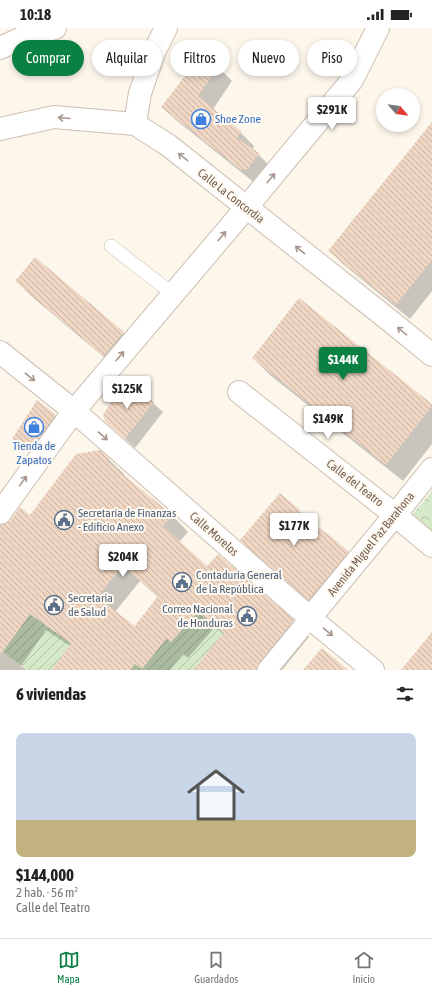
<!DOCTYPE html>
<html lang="es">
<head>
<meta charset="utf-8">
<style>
  body { margin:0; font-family:"Asap Condensed",sans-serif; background:#f2f2f2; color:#222; height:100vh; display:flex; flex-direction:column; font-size:15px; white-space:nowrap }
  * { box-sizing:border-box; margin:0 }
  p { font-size:13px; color:#767676 }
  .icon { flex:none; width:22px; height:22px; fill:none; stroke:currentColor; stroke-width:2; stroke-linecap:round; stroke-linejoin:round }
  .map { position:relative; height:642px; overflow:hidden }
  .drawer { display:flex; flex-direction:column; background:#fff; flex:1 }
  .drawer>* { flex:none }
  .top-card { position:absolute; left:12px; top:12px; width:408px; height:36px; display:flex; gap:8px }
  .needle { width:26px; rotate:119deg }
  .controls { position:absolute; left:376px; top:60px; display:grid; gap:8px }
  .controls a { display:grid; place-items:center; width:44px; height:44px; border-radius:50%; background:#fff; box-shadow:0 2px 6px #0003; font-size:20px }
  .price { position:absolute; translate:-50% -34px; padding:0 9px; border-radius:4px; background:#fff; color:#222; font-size:13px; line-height:26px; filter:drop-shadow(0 1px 2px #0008) }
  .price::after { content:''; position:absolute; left:50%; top:24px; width:12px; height:9px; margin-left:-6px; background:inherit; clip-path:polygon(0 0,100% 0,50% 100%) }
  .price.active { background:#0b8043; color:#fff }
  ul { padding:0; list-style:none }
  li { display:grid; align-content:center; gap:8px; height:212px; padding:0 16px }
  li span { display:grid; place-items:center; height:124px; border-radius:8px; color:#555 }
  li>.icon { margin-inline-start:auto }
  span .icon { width:72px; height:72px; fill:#fffc; stroke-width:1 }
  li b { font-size:17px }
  h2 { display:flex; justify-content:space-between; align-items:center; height:48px; padding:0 16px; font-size:17px }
  .tag { padding:0 14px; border-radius:18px; background:#fff; box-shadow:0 2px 6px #0003; font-size:14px; line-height:36px }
  .tag.active { background:#0b8043; color:#fff }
  .status { display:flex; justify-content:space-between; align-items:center; height:28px; padding:0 20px; background:#fff; direction:ltr }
  .status svg { height:11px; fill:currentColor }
  .menu { display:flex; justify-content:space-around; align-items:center; height:56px; border-top:1px solid #e0e0e0; background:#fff; font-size:11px; color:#767676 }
  .menu a { display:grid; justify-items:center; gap:2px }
  .menu .active { color:#0b8043 }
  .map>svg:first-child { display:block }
</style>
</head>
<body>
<div class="status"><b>10:18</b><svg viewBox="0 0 49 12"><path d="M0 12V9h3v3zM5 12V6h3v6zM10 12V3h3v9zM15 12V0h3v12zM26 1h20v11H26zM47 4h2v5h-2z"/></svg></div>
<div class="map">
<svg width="432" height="642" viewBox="0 0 432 642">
  <defs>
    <pattern id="park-crowns" width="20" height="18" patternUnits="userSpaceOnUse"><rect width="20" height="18" fill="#d5e9c9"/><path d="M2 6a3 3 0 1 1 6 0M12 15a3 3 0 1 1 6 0" fill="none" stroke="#b1c0a6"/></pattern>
    <pattern id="garden-furrows" width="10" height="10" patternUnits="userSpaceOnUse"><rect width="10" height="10" fill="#d5e9c9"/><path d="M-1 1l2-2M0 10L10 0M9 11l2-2" fill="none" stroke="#b1c0a6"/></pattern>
    <pattern id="building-back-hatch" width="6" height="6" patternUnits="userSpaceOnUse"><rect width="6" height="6" fill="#f0d7c4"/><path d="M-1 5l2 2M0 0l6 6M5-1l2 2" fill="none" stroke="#c7b2a2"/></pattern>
  </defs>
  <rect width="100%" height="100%" fill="#fcf6eb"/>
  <path fill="url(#park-crowns)" d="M 432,463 L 432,504 L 412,487 Z"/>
  <path fill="url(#garden-furrows)" d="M 198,584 L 224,605 L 193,642 L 130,642 L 135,636 L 135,598 L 142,589 L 171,614 Z
    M 30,586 L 71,615 L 52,642 L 28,642 L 3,624 Z"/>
  <path fill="#0003" fill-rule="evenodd" d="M 202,27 L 218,39 L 232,53 L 213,81 L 240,104 L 254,118 L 252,122 L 258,126 L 272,140 L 256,156 L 176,92 L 162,79 Z
    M 432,95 L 432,263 L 410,291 L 343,236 L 329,222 Z
    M 16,253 L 123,305 L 137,318 L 118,341 L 30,267 Z
    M 253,330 L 432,377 L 432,416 L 403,453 L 270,347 Z
    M 153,375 L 163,384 L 135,420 L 106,393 Z
    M 55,388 L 65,398 L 40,432 L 24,421 L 14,411 Z
    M 100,423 L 125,447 L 124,448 L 172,487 L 188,504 L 179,514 L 207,540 L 293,593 L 309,609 L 282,642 L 194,642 L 223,606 L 215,599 L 188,630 L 183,626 L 170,642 L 53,642 L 70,618 L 46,602 L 21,638 L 27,642 L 0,642 L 0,464 L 16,480 L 6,494 L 4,498 L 31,489 ZM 140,553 L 158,569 L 135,600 L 115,584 Z
    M 299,483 L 309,493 L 348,524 L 362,538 L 323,585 L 255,526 L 241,512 Z"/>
  <path fill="url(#building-back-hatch)" fill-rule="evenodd" d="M 202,26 L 219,38 L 198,68 L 241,103 L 237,110 L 259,125 L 248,141 L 241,142 L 161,79 Z
    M 432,94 L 432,232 L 396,277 L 328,223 Z
    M 35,229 L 124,304 L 103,328 L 15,253 Z
    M 299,270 L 432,376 L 432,378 L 386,437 L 252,330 Z
    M 128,353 L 154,374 L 125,411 L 105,393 L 103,387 L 106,382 Z
    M 37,372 L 56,387 L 29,423 L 12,411 Z
    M 100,422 L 109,430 L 107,433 L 172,487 L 163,498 L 207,538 L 218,526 L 294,592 L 259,635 L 256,642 L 193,642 L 224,605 L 198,584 L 171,614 L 167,610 L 142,641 L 135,636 L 130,642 L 52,642 L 71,615 L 30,586 L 0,627 L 0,497 L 5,496 L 10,493 L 20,479 L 30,487 L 76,426 ZM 123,538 L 158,568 L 135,598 L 97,569 Z
    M 280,465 L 300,482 L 299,484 L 327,506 L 327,505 L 349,524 L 308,572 L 240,512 Z
    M 432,604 L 432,642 L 401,642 Z
    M 322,620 L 348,642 L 303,642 Z"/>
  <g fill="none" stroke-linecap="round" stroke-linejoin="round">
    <defs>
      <path id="service" d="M 111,218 L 173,266"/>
      <path id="pedestrian" d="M 267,642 L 310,590"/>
      <path id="minor" d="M 135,96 L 140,65 L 155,22 L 166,0
        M 239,364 L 395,487 L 432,518
        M 0,485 L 74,383 L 246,180 L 352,52 L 378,0
        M 310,590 L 395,487 L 432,441"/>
      <path id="tertiary" d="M 0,20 L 22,10 L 55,0
        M 0,101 L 54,89 L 135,96 L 168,117 L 389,292 L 432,327
        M 0,324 L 74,383 L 310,590 L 373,642"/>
    </defs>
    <use href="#service" stroke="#cebfb1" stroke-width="14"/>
    <use href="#pedestrian" stroke="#cebfb1" stroke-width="20"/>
    <use href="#minor" stroke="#cebfb1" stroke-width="24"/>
    <use href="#tertiary" stroke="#cebfb1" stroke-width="24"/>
    <use href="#service" stroke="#fff" stroke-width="13"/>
    <use href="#pedestrian" stroke="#fff" stroke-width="19"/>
    <use href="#minor" stroke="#fff" stroke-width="22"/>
    <use href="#tertiary" stroke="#fff" stroke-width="22"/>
  </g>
  <defs><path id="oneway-shaft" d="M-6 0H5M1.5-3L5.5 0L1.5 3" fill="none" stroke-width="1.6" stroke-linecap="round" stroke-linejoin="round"/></defs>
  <g stroke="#a6968d">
    <use href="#oneway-shaft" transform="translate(64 90) rotate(-175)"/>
    <use href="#oneway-shaft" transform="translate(183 129) rotate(-142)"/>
    <use href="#oneway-shaft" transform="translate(271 150) rotate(-50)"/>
    <use href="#oneway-shaft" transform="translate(222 208) rotate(-50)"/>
    <use href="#oneway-shaft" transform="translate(300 222) rotate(-142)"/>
    <use href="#oneway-shaft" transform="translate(402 303) rotate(-141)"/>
    <use href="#oneway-shaft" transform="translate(120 328) rotate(-50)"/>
    <use href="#oneway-shaft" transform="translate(30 349) rotate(38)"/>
    <use href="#oneway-shaft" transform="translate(103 408) rotate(41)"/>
    <use href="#oneway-shaft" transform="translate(23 453) rotate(-54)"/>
    <use href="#oneway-shaft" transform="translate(328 604) rotate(40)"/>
  </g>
  <defs>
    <symbol id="shop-ring" viewBox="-11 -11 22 22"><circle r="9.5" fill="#fefaf2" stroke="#3f7fe0" stroke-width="1.5"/><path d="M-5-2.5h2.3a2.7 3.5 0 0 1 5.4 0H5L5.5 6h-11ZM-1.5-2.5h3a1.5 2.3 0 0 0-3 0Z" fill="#3f7fe0"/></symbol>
    <symbol id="civic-ring" viewBox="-11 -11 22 22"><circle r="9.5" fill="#fefaf2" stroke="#5c6f8a" stroke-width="1.5"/><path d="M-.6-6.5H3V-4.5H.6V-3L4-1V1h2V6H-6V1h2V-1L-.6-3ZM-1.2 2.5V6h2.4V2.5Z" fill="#5c6f8a"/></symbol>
  </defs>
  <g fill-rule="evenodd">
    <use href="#shop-ring" x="190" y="80" width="22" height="22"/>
    <use href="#shop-ring" x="23" y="388" width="22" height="22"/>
    <use href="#civic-ring" x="53" y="481" width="22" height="22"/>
    <use href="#civic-ring" x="171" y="543" width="22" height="22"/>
    <use href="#civic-ring" x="43" y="566" width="22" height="22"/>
    <use href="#civic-ring" x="236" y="577" width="22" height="22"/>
  </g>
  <g text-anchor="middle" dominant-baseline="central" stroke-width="4" stroke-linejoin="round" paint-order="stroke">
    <g font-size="12" fill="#366cbe" stroke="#fefaf2" text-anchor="start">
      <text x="215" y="91">Shoe Zone</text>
      <text x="34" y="418" text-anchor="middle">Tienda de<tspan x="34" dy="14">Zapatos</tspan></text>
    </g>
    <g font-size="12" fill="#765e4f" stroke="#fefaf2">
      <text transform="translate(231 168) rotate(38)">Calle La Concordia</text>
      <text transform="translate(355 455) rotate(38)">Calle del Teatro</text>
      <text transform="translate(214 506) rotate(41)">Calle Morelos</text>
      <text transform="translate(371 516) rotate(-51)">Avenida Miguel Paz Barahona</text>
    </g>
    <g font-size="12" fill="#4e5e75" stroke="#fefaf2" text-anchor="start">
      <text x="78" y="485">Secretaria de Finanzas<tspan x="78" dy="14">- Edificio Anexo</tspan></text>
      <text x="196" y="547">Contaduría General<tspan x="196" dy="14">de la República</tspan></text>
      <text x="68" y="570">Secretaria<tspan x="68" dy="14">de Salud</tspan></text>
      <text x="233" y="581" text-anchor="end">Correo Nacional<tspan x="233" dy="14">de Honduras</tspan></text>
    </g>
  </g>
</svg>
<div class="controls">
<a><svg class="needle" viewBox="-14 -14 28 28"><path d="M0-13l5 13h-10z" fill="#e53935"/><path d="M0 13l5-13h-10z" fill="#767676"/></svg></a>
</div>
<b class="price" style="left:332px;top:103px">$291K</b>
<b class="price active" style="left:343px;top:353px">$144K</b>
<b class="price" style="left:127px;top:382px">$125K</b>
<b class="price" style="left:328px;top:412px">$149K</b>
<b class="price" style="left:294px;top:519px">$177K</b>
<b class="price" style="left:123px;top:550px">$204K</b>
<div class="top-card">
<a class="tag active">Comprar</a>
<a class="tag">Alquilar</a>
<a class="tag">Filtros</a>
<a class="tag">Nuevo</a>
<a class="tag">Piso</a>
</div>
</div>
<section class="drawer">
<h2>6 viviendas<svg class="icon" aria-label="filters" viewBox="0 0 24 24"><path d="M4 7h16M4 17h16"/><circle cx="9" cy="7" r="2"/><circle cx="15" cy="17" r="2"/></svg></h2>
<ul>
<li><span style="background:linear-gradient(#c9d6e8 70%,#c2b280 0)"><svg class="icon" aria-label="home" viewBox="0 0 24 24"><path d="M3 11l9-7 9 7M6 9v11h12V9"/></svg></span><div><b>$144,000</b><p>2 hab. · 56 m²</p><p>Calle del Teatro</p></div></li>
</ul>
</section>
<nav class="menu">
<a class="active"><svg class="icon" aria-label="map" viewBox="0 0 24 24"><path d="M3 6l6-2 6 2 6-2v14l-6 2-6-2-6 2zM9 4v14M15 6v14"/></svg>Mapa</a>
<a><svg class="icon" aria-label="saved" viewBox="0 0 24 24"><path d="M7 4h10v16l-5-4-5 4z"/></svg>Guardados</a>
<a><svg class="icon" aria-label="home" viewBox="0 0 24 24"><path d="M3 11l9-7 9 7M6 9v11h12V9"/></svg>Inicio</a>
</nav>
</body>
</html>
